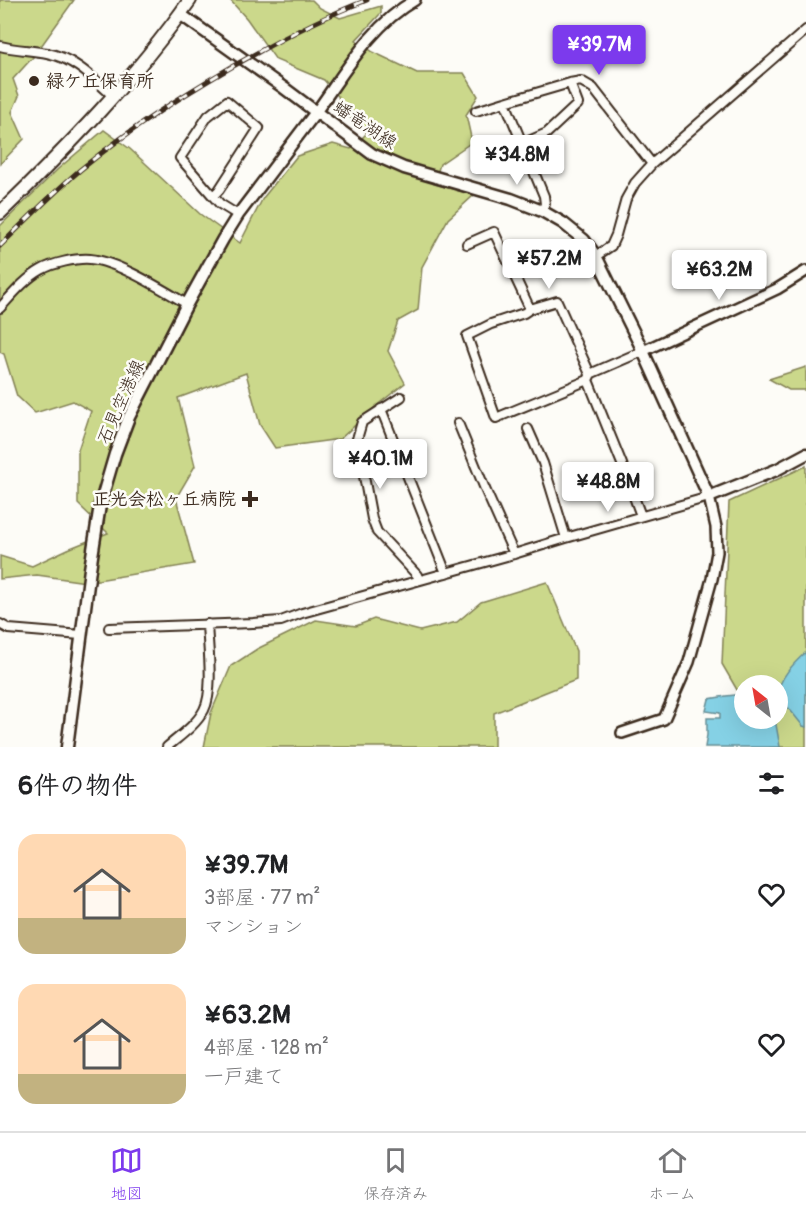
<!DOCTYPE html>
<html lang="ja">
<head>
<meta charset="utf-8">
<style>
  body { margin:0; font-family:Pangolin,"Klee One",sans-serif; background:#f2f2f2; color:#202124; height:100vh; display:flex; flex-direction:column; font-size:22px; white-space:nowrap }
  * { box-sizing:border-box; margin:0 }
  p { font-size:20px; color:#757577 }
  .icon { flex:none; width:33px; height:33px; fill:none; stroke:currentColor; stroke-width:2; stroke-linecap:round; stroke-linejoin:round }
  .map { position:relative; height:747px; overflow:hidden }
  .side { display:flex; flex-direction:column; background:#fff; flex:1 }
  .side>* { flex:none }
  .needle { width:39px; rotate:329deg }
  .fabs { position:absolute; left:734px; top:675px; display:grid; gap:12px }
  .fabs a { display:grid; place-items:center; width:54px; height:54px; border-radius:50%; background:#fff; box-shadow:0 6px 24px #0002; font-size:30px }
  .price { position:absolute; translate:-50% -51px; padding:0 14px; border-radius:6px; background:#fff; color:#222; font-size:20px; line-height:39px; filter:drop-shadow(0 2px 3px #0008) }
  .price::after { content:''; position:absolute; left:50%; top:36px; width:18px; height:14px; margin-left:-9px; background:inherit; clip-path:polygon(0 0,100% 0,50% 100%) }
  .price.selected { background:#7c3aed; color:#fff }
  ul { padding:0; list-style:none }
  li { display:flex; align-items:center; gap:18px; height:150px; padding:0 18px }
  li span { display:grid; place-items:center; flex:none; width:168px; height:120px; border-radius:18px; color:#555 }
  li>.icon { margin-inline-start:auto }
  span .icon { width:72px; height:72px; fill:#fffc; stroke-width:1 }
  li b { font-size:26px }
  h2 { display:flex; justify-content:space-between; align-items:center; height:72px; padding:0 18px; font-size:26px }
  .tabs { display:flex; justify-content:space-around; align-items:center; height:84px; border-top:2px solid #e0e0e0; background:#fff; font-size:16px; color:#757577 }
  .tabs a { display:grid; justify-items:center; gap:3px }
  .tabs .selected { color:#7c3aed }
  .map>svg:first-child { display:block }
</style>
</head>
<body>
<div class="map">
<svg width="806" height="747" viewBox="0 0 806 747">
  <rect width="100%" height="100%" fill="#fdfcf7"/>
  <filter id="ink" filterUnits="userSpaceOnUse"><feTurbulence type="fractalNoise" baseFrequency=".0167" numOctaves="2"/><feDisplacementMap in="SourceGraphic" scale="12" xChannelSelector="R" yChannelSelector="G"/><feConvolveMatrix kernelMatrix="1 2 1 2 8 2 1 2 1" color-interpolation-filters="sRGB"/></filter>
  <g filter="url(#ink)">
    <path fill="#cbd88b" stroke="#838154" stroke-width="1.5" d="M 0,0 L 74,0 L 34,56 L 13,79 L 19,96 L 12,112 L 24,139 L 0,164 Z
      M 230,0 L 312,0 L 320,8 L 340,18 L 381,6 L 381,13 L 356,40 L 373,52 L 417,73 L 464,73 L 478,96 L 466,115 L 472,142 L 440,164 L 434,184 L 474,195 L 448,219 L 422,267 L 418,310 L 398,321 L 388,351 L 405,383 L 376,406 L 340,439 L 275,448 L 260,425 L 246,373 L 178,398 L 195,466 L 176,498 L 194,564 L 86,582 L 37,575 L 0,579 L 0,556 L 32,566 L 68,549 L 108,533 L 78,504 L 78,450 L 91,411 L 73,401 L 35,413 L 17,396 L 4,354 L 0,352 L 0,226 L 58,169 L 104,130 L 130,149 L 200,214 L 240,243 L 263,198 L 297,156 L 333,144 L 351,149 L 367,133 L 342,110 L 338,96 L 324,80 L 276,60 L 247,19 Z
      M 806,367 L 806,390 L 789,390 L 769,379 Z
      M 806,466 L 806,747 L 770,747 L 754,719 L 777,718 L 777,686 L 744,686 L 744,702 L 722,664 L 729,502 Z
      M 547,582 L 576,651 L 576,680 L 494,713 L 494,747 L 204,747 L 211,713 L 231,666 L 257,649 L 316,620 L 356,626 L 374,619 L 420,631 L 457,622 L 481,602 Z"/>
    <path fill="#85d1e5" stroke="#678e95" stroke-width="1.5" d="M 806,652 L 806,727 L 803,726 L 787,706 L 777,715 C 777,709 776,702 777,696 C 779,678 794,663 806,652 Z
      M 744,694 L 744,718 L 775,719 L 780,747 L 705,747 L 707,735 L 707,718 L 720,718 L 720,713 L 706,711 L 709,699 L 726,696 Z"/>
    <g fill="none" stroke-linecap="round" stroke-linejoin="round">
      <defs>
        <path id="minor" d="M 0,46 C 16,50 31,50 47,53 C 74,58 93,78 113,96
          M 505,102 L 570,83 L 581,81 L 593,88 L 652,164
          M 476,111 L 505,102 L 544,196 L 545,204 L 542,211
          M 522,144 L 547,133 L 578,104 L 570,83
          M 213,196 L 180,158 L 208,116 L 227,101 L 259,128 L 219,190 L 213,196 L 220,204 L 238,215
          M 467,244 L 494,232 L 530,309 L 557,301 L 590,374 L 643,351
          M 596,256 L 611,246 L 616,235 L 626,199 L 635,183 L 652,164 L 806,30
          M 0,308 C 12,295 25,279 41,270 C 53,263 76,258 90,259 C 117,261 163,290 187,304
          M 530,309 L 524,313 L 491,324 L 467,336 L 496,418 L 588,380
          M 590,376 L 588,380 L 622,464 L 641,516
          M 401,397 L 362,422 L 357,439 L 372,519 L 377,532 L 417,575 L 419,580
          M 381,409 L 446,573
          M 458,423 L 485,489 L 514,554
          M 528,429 L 543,463 L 566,538
          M 0,624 L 9,629 L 81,635
          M 109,628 L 253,623 L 281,621 L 302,613 L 514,554 L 566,538 L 709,497
          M 167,747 C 180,736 196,725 204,710 C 214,691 208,647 207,624"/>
        <path id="tertiary" d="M 316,112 C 345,72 371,25 415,0
          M 643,351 L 777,289 L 806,271
          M 622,733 L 664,719 L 689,662 L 712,579 L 717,552 L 716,527 L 709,497"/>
        <path id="secondary" d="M 180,14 L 284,88 L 372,154 L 404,168 L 511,199 L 542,211 L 563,223 L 584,240 L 596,256 L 643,351 L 709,497 L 776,470 L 806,454
          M 67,747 L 90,569 L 100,505 L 115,454 L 129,417 L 187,304 L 223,239 L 238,215 L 316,112"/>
        <path id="trunk" d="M 0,213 C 68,147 135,78 190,0"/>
      </defs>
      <use href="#minor" stroke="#3b2a1e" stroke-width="12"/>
      <use href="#tertiary" stroke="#3b2a1e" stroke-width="14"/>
      <use href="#secondary" stroke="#3b2a1e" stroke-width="15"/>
      <use href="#trunk" stroke="#3b2a1e" stroke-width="16"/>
      <use href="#minor" stroke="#fdfcf7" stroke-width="8"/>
      <use href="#tertiary" stroke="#fdfcf7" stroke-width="9"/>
      <use href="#secondary" stroke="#fdfcf7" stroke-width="10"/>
      <use href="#trunk" stroke="#fdfcf7" stroke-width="12"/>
      <defs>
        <path id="rail" d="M 0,246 C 26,220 52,194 80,170 C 134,126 194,87 255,54 C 292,33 328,15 367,0"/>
      </defs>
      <use href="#rail" stroke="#3b2a1e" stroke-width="5"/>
      <use href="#rail" stroke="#fdfcf7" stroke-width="3" stroke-dasharray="9" stroke-linecap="butt"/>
    </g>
  </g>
  <g fill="#3b2a1e" stroke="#fdfcf7" stroke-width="2">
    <circle cx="34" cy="81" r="6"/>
    <path d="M247 490h6v6h6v6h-6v6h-6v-6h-6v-6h6z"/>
  </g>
  <g text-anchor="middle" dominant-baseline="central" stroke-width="5" stroke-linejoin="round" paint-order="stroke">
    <g font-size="18" font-weight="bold" fill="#3b2a1e" stroke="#fdfcf7" text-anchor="start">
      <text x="46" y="81">緑ケ丘保育所</text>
      <text x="236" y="499" text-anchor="end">正光会松ヶ丘病院</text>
    </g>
    <g font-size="18" fill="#3b2a1e" stroke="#fdfcf7">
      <text transform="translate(365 125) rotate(34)">蟠竜湖線</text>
      <text transform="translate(121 402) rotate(-66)">石見空港線</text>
    </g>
  </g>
</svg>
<div class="fabs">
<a><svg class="needle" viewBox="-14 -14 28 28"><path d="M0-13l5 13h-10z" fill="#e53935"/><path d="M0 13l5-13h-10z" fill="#757577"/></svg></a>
</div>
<b class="price selected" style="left:599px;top:76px">¥39.7M</b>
<b class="price" style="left:517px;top:186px">¥34.8M</b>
<b class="price" style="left:549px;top:290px">¥57.2M</b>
<b class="price" style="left:719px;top:301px">¥63.2M</b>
<b class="price" style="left:380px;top:490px">¥40.1M</b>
<b class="price" style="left:608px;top:513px">¥48.8M</b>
</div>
<section class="side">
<h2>6件の物件<svg class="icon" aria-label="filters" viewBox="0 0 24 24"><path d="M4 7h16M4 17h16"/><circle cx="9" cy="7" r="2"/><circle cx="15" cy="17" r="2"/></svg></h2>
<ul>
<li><span style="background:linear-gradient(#ffd9b3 70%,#c2b280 0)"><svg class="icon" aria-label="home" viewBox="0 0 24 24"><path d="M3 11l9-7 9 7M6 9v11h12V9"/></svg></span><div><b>¥39.7M</b><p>3部屋 · 77 m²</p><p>マンション</p></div><svg class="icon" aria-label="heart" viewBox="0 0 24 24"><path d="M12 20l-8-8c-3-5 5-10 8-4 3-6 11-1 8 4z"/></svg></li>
<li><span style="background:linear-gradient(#ffd9b3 75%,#c2b280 0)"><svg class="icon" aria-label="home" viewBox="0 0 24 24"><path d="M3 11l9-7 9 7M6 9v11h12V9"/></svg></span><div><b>¥63.2M</b><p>4部屋 · 128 m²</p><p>一戸建て</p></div><svg class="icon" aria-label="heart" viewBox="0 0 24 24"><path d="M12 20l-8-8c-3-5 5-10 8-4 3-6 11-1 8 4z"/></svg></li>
</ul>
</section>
<nav class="tabs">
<a class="selected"><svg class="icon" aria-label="map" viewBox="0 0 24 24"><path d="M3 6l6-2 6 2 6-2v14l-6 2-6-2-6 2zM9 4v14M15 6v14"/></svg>地図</a>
<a><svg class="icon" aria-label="saved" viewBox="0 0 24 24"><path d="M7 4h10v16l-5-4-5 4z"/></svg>保存済み</a>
<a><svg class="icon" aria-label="home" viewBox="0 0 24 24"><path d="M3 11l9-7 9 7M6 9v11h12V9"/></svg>ホーム</a>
</nav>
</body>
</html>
